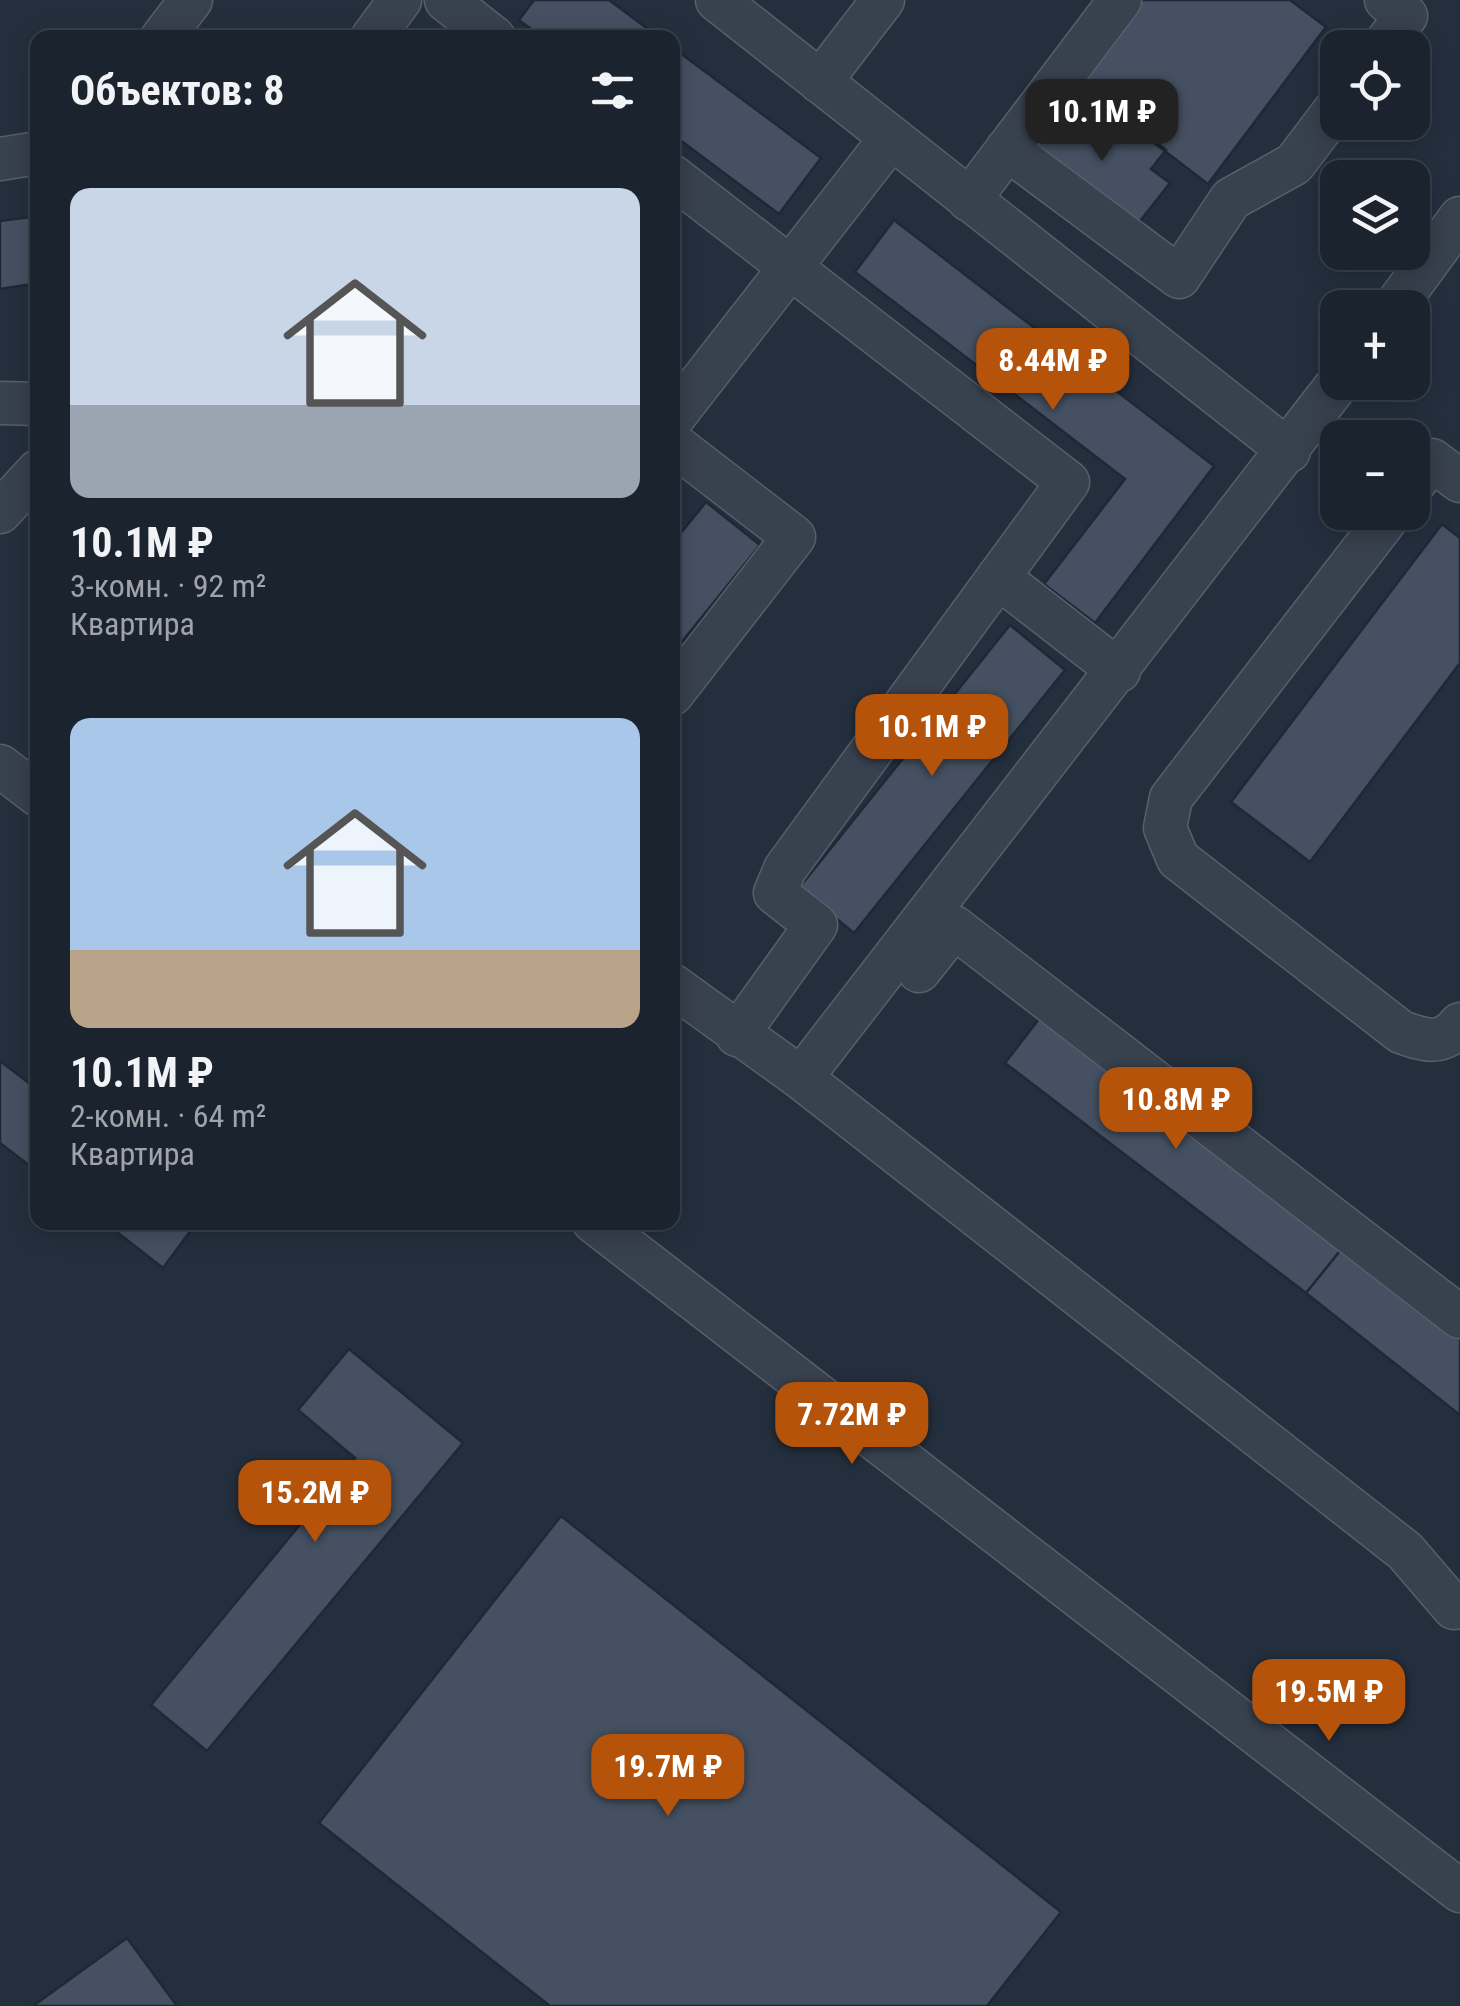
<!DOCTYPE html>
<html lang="ru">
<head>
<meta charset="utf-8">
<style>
  body { margin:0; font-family:"Roboto Condensed",sans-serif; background:#282f3a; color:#f1f3f6; height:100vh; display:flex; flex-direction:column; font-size:38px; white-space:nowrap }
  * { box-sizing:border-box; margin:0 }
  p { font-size:32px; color:#a0a4aa }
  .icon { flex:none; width:55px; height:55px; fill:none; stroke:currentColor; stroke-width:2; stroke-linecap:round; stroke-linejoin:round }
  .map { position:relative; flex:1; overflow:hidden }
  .side { position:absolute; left:30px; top:30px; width:650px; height:1200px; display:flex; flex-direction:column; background:#1b232e; border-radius:20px; box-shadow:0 5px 25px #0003,0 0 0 2px #39404a }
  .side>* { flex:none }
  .buttons { position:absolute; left:1320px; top:30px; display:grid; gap:20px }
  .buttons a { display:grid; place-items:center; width:110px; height:110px; border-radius:20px; background:#1b232e; box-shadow:0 5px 25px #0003,0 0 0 2px #39404a; font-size:50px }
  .price { position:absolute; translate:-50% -85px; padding:0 22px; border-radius:20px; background:#b45309; color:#fff; font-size:32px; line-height:65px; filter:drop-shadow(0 2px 5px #0008) }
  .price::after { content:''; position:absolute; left:50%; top:60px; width:30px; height:22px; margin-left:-15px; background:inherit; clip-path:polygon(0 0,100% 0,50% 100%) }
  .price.current { background:#222; color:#fff }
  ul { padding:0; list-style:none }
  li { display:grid; align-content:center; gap:20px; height:530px; padding:0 40px }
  li span { display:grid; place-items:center; height:310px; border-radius:20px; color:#555 }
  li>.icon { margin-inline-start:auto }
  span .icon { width:180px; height:180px; fill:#fffc; stroke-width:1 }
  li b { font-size:42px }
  h2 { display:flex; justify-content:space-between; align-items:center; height:120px; padding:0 40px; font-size:42px }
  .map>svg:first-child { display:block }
</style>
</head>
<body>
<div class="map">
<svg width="1460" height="2006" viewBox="0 0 1460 2006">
  <rect width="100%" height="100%" fill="#242f3e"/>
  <path fill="#455162" stroke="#1f2835" stroke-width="2.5" d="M 534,0 L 609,0 L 660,38 L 543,38 L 519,20 Z
    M 1134,0 L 1290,0 L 1326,27 L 1208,184 L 1073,81 Z
    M 672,47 L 821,158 L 779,214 L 672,134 Z
    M 1066,100 L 1103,129 L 1116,112 L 1166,150 L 1151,169 L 1170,183 L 1129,235 L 1024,153 Z
    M 38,216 L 38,283 L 0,289 L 0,221 Z
    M 894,220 L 1214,466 L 1095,623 L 1044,584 L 1125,479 L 855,272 Z
    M 706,502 L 760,545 L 672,654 L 672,544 Z
    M 1442,524 L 1460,538 L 1460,663 L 1310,862 L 1231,802 Z
    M 1010,625 L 1065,670 L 854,933 L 799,888 Z
    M 1046,1010 L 1348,1241 L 1306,1293 L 1005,1063 Z
    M 0,1061 L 38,1090 L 38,1172 L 0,1143 Z
    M 104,1222 L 197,1222 L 163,1268 Z
    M 1348,1241 L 1460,1330 L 1460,1415 L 1306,1293 Z
    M 349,1349 L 463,1443 L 207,1751 L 151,1705 L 355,1458 L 298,1410 Z
    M 561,1516 L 1061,1912 L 987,2006 L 550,2006 L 319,1823 Z
    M 127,1938 L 177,2006 L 33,2006 Z"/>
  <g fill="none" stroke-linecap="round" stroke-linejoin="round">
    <defs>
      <path id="minor" d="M 446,0 L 494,38
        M 717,0 L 1289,451
        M 162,38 L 191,0
        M 372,38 L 400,0
        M 1382,48 L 1406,16 L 1386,0
        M 820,82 L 883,0
        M 1007,149 L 1179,277 L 1231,199 L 1294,164 L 1338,106
        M 0,159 L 38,153
        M 672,176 L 1068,482 L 785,869 L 775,893 L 816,925 L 737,1035
        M 969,200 L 1120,0
        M 1394,308 L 1460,218
        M 0,403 L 38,404
        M 672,419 L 891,138
        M 672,443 L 794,537 L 672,694
        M 1412,486 L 1432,460 L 1460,481
        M 0,512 L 38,471
        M 1392,512 L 1171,798 L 1165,828 L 1178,859 L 1401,1032 C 1426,1041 1443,1046 1460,1024
        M 998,577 L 1119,671
        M 0,766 L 38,795
        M 919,971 L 954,927 L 1460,1317
        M 672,985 L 801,1078 L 1405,1551 L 1454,1608
        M 801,1078 L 1339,382
        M 594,1222 L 1460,1891"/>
    </defs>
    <use href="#minor" stroke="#565f6c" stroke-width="45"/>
    <use href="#minor" stroke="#38414e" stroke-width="42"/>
  </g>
</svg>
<div class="buttons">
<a><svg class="icon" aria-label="locate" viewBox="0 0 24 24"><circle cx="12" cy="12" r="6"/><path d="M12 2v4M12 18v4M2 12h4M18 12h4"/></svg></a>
<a><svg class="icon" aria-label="layers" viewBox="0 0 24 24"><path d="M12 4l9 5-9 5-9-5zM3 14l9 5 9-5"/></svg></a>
<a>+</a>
<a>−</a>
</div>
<b class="price current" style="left:1102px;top:164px">10.1M ₽</b>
<b class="price" style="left:1053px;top:413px">8.44M ₽</b>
<b class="price" style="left:932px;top:779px">10.1M ₽</b>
<b class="price" style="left:1176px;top:1152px">10.8M ₽</b>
<b class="price" style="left:852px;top:1467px">7.72M ₽</b>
<b class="price" style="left:315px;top:1545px">15.2M ₽</b>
<b class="price" style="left:1329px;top:1744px">19.5M ₽</b>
<b class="price" style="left:668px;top:1819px">19.7M ₽</b>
<section class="side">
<h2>Объектов: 8<svg class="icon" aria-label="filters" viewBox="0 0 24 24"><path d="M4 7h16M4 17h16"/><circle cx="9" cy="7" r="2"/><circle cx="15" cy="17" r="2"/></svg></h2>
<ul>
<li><span style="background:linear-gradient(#c9d6e8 70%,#9aa5b1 0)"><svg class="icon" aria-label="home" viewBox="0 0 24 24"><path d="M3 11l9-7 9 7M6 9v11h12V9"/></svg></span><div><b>10.1M ₽</b><p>3-комн. · 92 m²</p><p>Квартира</p></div></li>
<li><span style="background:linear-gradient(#a9c7e8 75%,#b9a48a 0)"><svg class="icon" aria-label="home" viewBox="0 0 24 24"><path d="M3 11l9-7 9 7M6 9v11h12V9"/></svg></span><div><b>10.1M ₽</b><p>2-комн. · 64 m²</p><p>Квартира</p></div></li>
</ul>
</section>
</div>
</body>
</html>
